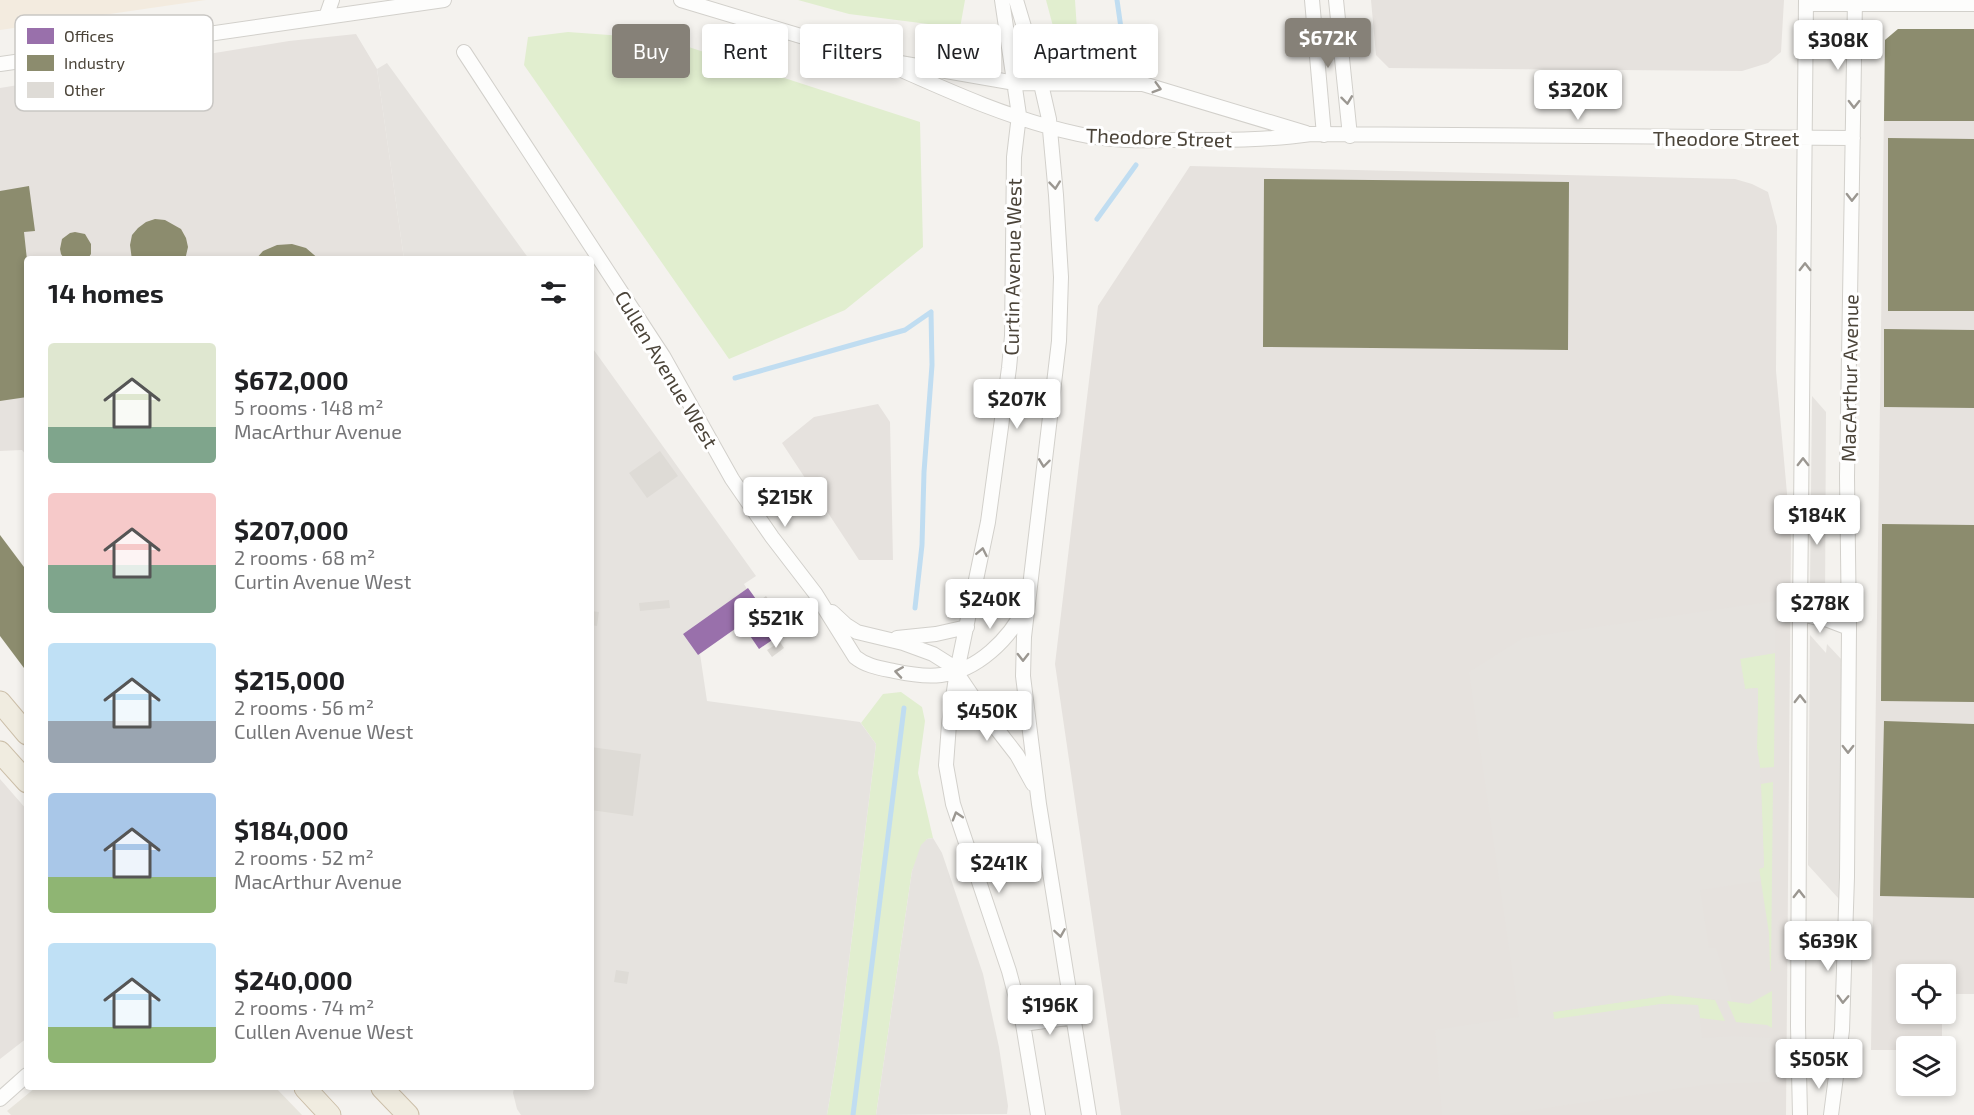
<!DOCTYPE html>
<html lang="en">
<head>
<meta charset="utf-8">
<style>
  body { margin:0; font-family:"Exo 2",sans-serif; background:#f6f6f6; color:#202124; height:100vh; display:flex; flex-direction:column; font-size:22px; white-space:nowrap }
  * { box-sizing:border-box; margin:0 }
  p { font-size:20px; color:#757577 }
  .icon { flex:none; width:33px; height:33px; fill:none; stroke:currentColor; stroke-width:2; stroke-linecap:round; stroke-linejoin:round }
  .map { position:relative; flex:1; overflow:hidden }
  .sheet { position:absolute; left:24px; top:256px; width:570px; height:834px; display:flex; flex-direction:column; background:#fff; border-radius:6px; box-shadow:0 3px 9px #0003 }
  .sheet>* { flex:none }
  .top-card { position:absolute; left:612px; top:24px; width:570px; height:54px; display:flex; gap:12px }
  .fabs { position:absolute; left:1896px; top:964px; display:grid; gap:12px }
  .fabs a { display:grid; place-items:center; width:60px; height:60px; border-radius:6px; background:#fff; box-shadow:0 3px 9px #0003; font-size:30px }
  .price { position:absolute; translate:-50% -51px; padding:0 14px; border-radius:6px; background:#fff; color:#222; font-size:20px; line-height:39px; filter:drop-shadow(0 2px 3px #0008) }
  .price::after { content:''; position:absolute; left:50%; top:36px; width:18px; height:14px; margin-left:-9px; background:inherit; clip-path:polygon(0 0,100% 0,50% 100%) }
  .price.on { background:#868178; color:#fff }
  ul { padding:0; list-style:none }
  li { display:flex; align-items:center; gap:18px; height:150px; padding:0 24px }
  li span { display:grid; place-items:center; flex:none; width:168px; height:120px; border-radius:6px; color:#555 }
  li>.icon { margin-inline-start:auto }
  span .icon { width:72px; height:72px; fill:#fffc; stroke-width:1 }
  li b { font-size:26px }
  h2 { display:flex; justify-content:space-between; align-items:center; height:72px; padding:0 24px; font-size:26px }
  .tag { padding:0 21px; border-radius:6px; background:#fff; box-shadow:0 3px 9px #0003; font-size:21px; line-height:54px }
  .tag.on { background:#868178; color:#fff }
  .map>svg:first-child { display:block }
</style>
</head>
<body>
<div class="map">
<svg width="1974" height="1115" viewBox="0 0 1974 1115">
  <rect width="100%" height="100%" fill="#f4f2ee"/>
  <path fill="#e7e4dc" d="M 35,1088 L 276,1088 L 302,1115 L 11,1115 L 7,1111 Z"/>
  <path fill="#f3ebdf" d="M 0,0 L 206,0 L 0,30 Z"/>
  <path fill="#e6e2de" d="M 1371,0 L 1784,0 L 1781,52 L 1768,63 L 1742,71 L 1389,68 L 1376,55 Z
    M 1898,29 L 1974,29 L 1974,994 L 1946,994 L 1946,975 L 1906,975 L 1906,1014 L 1942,1014 L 1942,1047 L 1906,1047 L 1906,1050 L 1871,1050 L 1885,40 Z
    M 356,34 L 377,69 L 404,259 L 27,260 L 27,456 L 22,450 L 0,451 L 0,88 L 289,41 Z
    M 1190,166 L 1735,179 L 1752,184 L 1768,192 L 1777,226 L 1776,371 L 1791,538 L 1786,1115 L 1121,1115 L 1055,664 L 1098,306 Z
    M 878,404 L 890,422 L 893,560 L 859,560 L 782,443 L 814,417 Z
    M 0,779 L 27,810 L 27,1038 L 0,1059 Z"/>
  <path fill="#e1eecf" d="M 798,0 L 965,0 L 960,28 L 849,14 Z
    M 1046,0 L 1075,0 L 1077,30 L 1054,30 Z
    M 568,32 L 664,39 L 920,122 L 923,247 L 845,310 L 729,359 L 524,65 L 528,37 Z
    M 1775,653 L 1774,767 L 1760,768 L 1757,748 L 1758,688 L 1745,689 L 1740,658 Z
    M 901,692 L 922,707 L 925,721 L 918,773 L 933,838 L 927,839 L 912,871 L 876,1115 L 827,1115 L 838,1049 L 876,744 L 861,723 L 883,694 Z
    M 1773,782 L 1771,971 L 1770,971 L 1769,933 L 1759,869 L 1764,867 L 1761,784 Z
    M 1772,991 L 1772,1028 L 1767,1025 L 1736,1022 L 1727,1001 L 1749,1004 Z
    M 1670,995 L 1715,1000 L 1725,1021 L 1700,1018 L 1698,1005 L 1662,1004 L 1554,1020 L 1553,1012 Z"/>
  <path fill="#e6e3df" d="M 387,63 L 435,129 L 529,259 L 404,259 L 377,69 Z
    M 591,346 L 756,576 L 744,584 L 747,589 L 683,634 L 698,655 L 700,654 L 707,701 L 860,722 L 876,744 L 838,1049 L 827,1115 L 521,1115 L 517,1109 L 513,1093 L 514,1088 L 591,1088 Z
    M 1812,396 L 1826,412 L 1825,605 L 1810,589 Z
    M 1775,601 L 1790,601 L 1790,625 L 1775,625 L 1775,653 L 1740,659 L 1745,689 L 1758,688 L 1757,748 L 1760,768 L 1764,867 L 1759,869 L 1761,881 L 1700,890 L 1709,948 L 1716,948 L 1732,1001 L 1670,995 L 1553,1012 L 1554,1019 L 1662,1004 L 1698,1005 L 1702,1038 L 1731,1036 L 1771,1038 L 1772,1057 L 1782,1058 L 1787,1054 L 1786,1077 L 1782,1073 L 1771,1073 L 1770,1082 L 1710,1084 L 1499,1115 L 1442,1115 L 1435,1030 L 1519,1017 L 1469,672 L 1523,638 Z
    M 1810,635 L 1826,653 L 1827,644 L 1842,660 L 1839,899 L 1808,865 Z
    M 933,838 L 942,853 L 983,974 L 999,1047 L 1008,1106 L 1007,1114 L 876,1115 L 912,871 L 921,845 L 927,839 Z"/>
  <path fill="#9970ab" d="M 748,588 L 781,634 L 759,649 L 742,624 L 698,655 L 683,634 Z"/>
  <path fill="#8c8c6e" d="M 1898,29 L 1974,29 L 1974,121 L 1884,121 L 1885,40 Z
    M 1888,138 L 1974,139 L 1974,311 L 1888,311 Z
    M 1264,179 L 1569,182 L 1568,350 L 1263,347 Z
    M 29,186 L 35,231 L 24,232 L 27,260 L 27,397 L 0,401 L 0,191 Z
    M 155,219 L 165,220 L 181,229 L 186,238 L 188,247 L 185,260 L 132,260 L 130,245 L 132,235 L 138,228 L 146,222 Z
    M 75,232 L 85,234 L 91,244 L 91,254 L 87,260 L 65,260 L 61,254 L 60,249 L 62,239 L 70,233 Z
    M 292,244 L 306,248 L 320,260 L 255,260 L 263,251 L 277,245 Z
    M 1884,329 L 1974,330 L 1974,408 L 1884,407 Z
    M 1882,524 L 1974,525 L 1974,702 L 1881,701 Z
    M 0,535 L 27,571 L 27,672 L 0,636 Z
    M 1884,721 L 1974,724 L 1974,898 L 1880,896 Z"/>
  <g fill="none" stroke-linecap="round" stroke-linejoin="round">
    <path stroke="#c0ddf1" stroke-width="5" d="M 1117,0 L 1122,35
      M 1097,219 L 1136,165
      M 735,378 L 905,330 L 931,312
      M 915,608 L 922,545 L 924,472 L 932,365 L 931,312
      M 853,1115 L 904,708"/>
  </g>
  <path fill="#dedbd6" d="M 660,451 L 678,476 L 647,498 L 629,473 Z
    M 766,596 L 784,621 L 776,627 L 758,602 Z
    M 669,600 L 670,608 L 640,611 L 639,603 Z
    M 591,611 L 599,612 L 597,626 L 591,625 Z
    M 780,642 L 784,648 L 772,657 L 767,650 Z
    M 591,747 L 641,754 L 633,816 L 591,810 Z
    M 616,970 L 629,972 L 627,984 L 614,982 Z"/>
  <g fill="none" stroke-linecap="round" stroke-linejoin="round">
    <defs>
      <path id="minor" d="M 681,0 L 877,59 L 1015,83 L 1143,84 L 1306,133
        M 1002,0 L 1019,115 L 1014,157 L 1012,336 L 1009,368 L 988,522 L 957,671 L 949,724 L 946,765 L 953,804 L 1009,971 L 1023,1024 L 1038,1115
        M 1016,0 L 1041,84 L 1049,119 L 1056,195 L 1061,277 L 1059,341 L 1024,637 L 1023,676 L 1039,804 L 1089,1115
        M 1312,0 L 1324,135
        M 1336,0 L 1350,136
        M 1806,4 L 1974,4
        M 326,17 L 332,0
        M 464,52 L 663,356 L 732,479 L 772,537 L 815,593 L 855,657 C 866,666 880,668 894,671 C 908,674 926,677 941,675 C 977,671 1010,639 1025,607
        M 877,59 C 942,88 1008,119 1078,134 C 1113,142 1151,140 1187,140 C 1229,140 1270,140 1311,134 L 1853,138
        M 0,64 L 444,0
        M 832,612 L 846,625 L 857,632 L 903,643 L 933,654 L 952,666 L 979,706 L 1017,755 L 1033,784
        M 1800,614 L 1828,620 L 1849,628
        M 897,638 L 936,634 L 967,627
        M 1023,1024 L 1074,1017
        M 0,1099 L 27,1075
        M 1800,1115 L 1798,1026 L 1800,614 L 1806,0
        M 1831,1115 L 1842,1030 L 1847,877 L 1849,628 L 1847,477 L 1855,0"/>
      <path id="trunk" d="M 0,702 L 27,734
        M 0,752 L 27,782
        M 305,1088 L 330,1115
        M 382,1088 L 408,1115"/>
    </defs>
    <use href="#minor" stroke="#d2d0cb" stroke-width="16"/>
    <use href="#trunk" stroke="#ccbfa9" stroke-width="23"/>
    <use href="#minor" stroke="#fdfdfc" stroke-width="14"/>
    <use href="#trunk" stroke="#f0ece0" stroke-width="21"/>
  </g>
  <defs><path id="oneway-chevron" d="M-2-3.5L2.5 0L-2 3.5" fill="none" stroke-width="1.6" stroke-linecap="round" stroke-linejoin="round" transform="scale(1.5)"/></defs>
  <g stroke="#9b9791">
    <use href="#oneway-chevron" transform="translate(1157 88) rotate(16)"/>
    <use href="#oneway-chevron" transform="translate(1347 100) rotate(83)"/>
    <use href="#oneway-chevron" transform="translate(1854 104) rotate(91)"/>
    <use href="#oneway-chevron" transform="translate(1055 185) rotate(84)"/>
    <use href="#oneway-chevron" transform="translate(1852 197) rotate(91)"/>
    <use href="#oneway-chevron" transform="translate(1805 267) rotate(-90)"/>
    <use href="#oneway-chevron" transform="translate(1803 462) rotate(-90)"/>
    <use href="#oneway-chevron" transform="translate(1044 463) rotate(97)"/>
    <use href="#oneway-chevron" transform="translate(982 552) rotate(-79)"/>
    <use href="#oneway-chevron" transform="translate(1023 657) rotate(90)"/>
    <use href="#oneway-chevron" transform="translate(899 672) rotate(-171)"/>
    <use href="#oneway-chevron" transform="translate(1800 699) rotate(-90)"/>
    <use href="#oneway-chevron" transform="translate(1848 749) rotate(90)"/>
    <use href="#oneway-chevron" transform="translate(957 816) rotate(-107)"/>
    <use href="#oneway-chevron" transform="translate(1799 894) rotate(-90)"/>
    <use href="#oneway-chevron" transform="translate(1060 933) rotate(81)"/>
    <use href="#oneway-chevron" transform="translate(1843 999) rotate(92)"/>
  </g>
  <g text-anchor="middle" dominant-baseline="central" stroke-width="6" stroke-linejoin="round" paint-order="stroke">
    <g font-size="20" fill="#4b4439" stroke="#fff">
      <text transform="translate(1159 137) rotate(2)">Theodore Street</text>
      <text x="1726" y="138">Theodore Street</text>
      <text transform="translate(1012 267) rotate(-89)">Curtin Avenue West</text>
      <text transform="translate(667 369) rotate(59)">Cullen Avenue West</text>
      <text transform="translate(1849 378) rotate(-89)">MacArthur Avenue</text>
    </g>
  </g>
  <rect x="15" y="15" width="198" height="96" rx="9" fill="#fff" stroke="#c9c7c4" stroke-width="1.5"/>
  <rect x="27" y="28" width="27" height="16" fill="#9970ab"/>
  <rect x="27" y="55" width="27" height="16" fill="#8c8c6e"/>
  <rect x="27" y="82" width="27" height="16" fill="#dedbd6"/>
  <g font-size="16" fill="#4b4439">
    <text x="64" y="42">Offices</text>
    <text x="64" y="69">Industry</text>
    <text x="64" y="96">Other</text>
  </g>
</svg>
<div class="fabs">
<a><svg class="icon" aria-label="locate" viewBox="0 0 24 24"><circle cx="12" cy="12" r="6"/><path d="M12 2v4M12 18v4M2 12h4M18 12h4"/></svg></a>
<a><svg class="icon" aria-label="layers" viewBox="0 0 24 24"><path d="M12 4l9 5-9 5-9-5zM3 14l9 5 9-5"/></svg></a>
</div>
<b class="price on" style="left:1328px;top:69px">$672K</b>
<b class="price" style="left:1838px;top:71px">$308K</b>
<b class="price" style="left:1578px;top:121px">$320K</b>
<b class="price" style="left:1017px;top:430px">$207K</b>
<b class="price" style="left:785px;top:528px">$215K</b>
<b class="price" style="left:1817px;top:546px">$184K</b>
<b class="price" style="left:990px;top:630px">$240K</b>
<b class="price" style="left:1820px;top:634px">$278K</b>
<b class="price" style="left:776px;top:649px">$521K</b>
<b class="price" style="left:987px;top:742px">$450K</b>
<b class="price" style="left:999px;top:894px">$241K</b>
<b class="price" style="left:1828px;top:972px">$639K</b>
<b class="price" style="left:1050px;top:1036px">$196K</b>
<b class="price" style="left:1819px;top:1090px">$505K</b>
<div class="top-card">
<a class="tag on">Buy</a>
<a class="tag">Rent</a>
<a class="tag">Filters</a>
<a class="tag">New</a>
<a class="tag">Apartment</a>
</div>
<section class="sheet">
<h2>14 homes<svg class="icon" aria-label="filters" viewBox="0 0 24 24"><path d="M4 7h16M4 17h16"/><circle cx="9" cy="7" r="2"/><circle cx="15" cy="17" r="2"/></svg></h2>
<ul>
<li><span style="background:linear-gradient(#dfe7d0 70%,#7fa58c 0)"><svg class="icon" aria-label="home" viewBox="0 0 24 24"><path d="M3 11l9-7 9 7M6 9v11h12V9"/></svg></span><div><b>$672,000</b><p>5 rooms · 148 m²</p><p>MacArthur Avenue</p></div></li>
<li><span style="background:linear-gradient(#f6c9c9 60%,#7fa58c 0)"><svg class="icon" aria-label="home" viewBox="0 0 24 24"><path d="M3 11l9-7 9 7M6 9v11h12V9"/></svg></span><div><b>$207,000</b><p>2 rooms · 68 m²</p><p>Curtin Avenue West</p></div></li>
<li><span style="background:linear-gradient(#bfe0f5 65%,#9aa5b1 0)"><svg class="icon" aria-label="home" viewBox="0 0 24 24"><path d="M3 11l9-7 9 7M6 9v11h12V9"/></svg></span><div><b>$215,000</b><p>2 rooms · 56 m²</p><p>Cullen Avenue West</p></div></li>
<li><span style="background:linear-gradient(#a9c7e8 70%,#8fb573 0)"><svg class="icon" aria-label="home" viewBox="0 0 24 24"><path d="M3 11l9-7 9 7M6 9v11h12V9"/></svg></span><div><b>$184,000</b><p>2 rooms · 52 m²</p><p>MacArthur Avenue</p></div></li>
<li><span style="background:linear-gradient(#bfe0f5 70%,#8fb573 0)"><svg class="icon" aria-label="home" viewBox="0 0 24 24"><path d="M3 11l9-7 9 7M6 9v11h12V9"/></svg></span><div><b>$240,000</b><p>2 rooms · 74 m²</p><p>Cullen Avenue West</p></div></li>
</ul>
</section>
</div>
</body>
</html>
